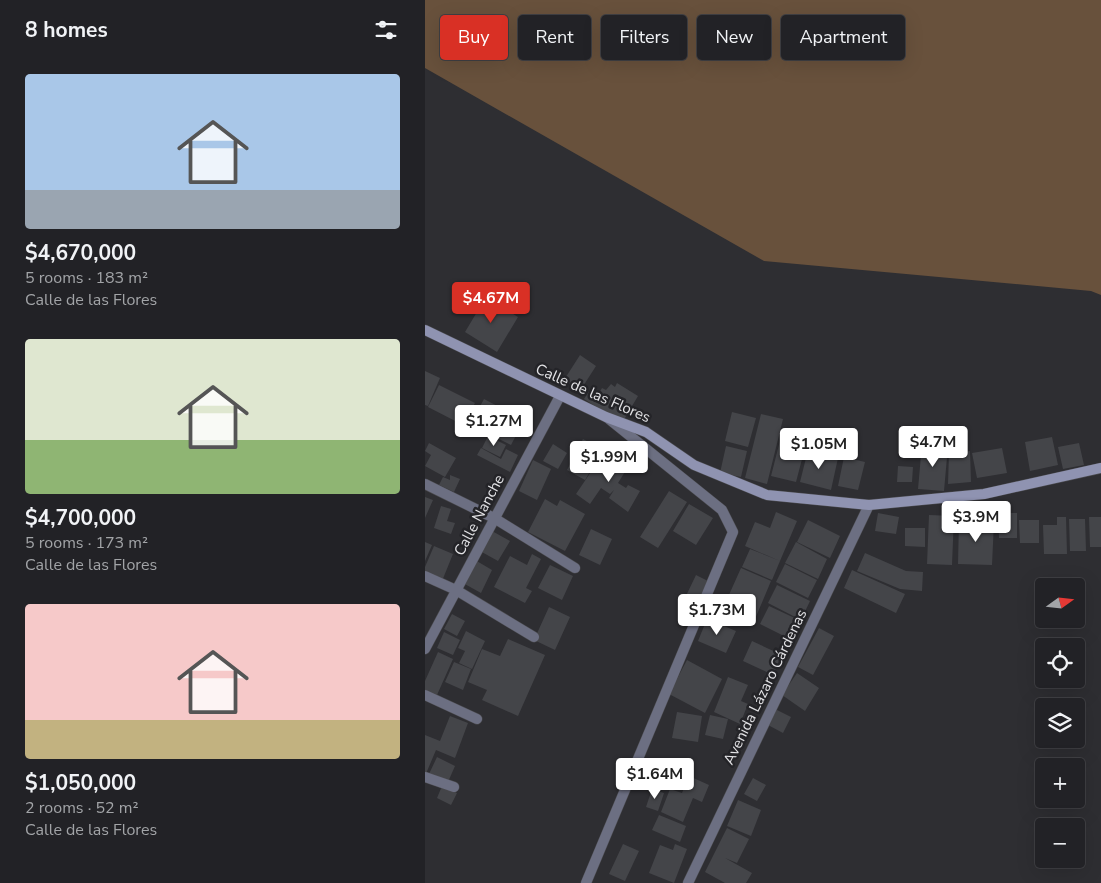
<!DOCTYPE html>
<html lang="en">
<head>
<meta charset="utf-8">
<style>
  body { margin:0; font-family:"Nunito Sans",sans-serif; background:#2a2a2e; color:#f1f3f6; height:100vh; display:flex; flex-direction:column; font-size:19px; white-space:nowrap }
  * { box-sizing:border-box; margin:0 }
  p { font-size:16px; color:#a2a4a7 }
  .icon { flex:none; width:28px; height:28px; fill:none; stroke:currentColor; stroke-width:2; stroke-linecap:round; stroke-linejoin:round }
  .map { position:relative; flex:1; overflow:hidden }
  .side { display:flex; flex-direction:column; background:#222226; width:425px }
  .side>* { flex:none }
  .guide { position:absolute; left:15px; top:15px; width:475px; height:45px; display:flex; gap:10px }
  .needle { width:32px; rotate:75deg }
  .tools { position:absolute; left:610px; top:578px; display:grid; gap:10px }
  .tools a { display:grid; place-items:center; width:50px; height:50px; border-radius:5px; background:#222226; box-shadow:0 5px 20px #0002,0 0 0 1px #3f3f43; font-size:25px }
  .price { position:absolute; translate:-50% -42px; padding:0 11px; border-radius:5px; background:#fff; color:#222; font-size:16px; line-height:32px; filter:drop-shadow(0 1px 2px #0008) }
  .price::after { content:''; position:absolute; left:50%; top:30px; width:15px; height:11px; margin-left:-8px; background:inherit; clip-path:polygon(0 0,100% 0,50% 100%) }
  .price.selected { background:#d93025; color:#fff }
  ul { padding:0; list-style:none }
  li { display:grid; align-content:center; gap:10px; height:265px; padding:0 25px }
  li span { display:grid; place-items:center; height:155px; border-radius:5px; color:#555 }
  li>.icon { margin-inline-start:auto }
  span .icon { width:90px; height:90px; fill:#fffc; stroke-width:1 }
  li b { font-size:21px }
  h2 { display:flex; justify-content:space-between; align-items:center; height:60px; padding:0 25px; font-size:21px }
  .pill { padding:0 18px; border-radius:5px; background:#222226; box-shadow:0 5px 20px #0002,0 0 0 1px #3f3f43; font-size:18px; line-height:45px }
  .pill.selected { background:#d93025; color:#fff }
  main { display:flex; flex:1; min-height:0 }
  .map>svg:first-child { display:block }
</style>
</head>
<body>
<main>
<section class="side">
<h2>8 homes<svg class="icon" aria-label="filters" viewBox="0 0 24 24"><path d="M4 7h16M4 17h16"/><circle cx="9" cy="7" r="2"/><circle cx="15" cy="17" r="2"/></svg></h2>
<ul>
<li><span style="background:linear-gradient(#a9c7e8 75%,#9aa5b1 0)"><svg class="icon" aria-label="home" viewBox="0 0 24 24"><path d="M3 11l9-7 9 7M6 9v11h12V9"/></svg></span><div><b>$4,670,000</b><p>5 rooms · 183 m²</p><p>Calle de las Flores</p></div></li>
<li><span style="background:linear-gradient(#dfe7d0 65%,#8fb573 0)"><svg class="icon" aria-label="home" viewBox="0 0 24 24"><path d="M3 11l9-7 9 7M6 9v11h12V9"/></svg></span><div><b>$4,700,000</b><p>5 rooms · 173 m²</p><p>Calle de las Flores</p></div></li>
<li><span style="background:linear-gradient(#f6c9c9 75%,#c2b280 0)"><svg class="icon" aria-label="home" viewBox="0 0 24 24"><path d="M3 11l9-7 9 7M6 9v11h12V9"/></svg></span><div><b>$1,050,000</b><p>2 rooms · 52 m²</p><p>Calle de las Flores</p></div></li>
</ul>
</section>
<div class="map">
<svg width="676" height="883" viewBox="0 0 676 883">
  <rect width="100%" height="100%" fill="#2e2e32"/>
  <path fill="#68513c" d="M 0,0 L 676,0 L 676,295 L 666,291 L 339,261 L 0,68 Z"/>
  <path fill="#444549" d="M 39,285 L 54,295 L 44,311 L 29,302 Z
    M 61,297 L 93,317 L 72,352 L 40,332 Z
    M 155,355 L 171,366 L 155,391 L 139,380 Z
    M 0,371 L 15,378 L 3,406 L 0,405 Z
    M 192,383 L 213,396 L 197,423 L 159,399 L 165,390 L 173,395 L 177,388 L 181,390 L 186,384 L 190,387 Z
    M 14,385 L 50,403 L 38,425 L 3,407 Z
    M 59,399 L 80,410 L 73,423 L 68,420 L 61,433 L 45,425 Z
    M 82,408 L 100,418 L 86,445 L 68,436 Z
    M 307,412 L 331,418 L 323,447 L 300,441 Z
    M 336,414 L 358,419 L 342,484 L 320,478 Z
    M 357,433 L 382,440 L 371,482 L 346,476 Z
    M 63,436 L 81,445 L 75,457 L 57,448 Z
    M 627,437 L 633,465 L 605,471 L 600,442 Z
    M 158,439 L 178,450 L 160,480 L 142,470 Z
    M 4,443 L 31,458 L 20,477 L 0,466 L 6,455 L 0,451 Z
    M 654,443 L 659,465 L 638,469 L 633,447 Z
    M 128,444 L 142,453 L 133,469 L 118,461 Z
    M 497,444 L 523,446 L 519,491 L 493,489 Z
    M 301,446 L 322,451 L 316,477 L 295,473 Z
    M 56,448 L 76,459 L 81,449 L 93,455 L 85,472 L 52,455 Z
    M 577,448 L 582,473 L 552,478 L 547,453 Z
    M 383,450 L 413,458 L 406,490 L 375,482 Z
    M 180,451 L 203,467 L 193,483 L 201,488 L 203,485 L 215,491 L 203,512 L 184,498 L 189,490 L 185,494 L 176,488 L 165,504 L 151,494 Z
    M 545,451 L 546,482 L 523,484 L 524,453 Z
    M 419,457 L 440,462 L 433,490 L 413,486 Z
    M 108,460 L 126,469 L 112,500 L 94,491 Z
    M 473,466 L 488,467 L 487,482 L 472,482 Z
    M 25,475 L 35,479 L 29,492 L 14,485 L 18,477 L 25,480 Z
    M 244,491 L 262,502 L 233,548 L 215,537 Z
    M 0,497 L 8,500 L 0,518 Z
    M 120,499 L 132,506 L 135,500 L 160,514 L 140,551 L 103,532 Z
    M 264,504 L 288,518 L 271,545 L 248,531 Z
    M 16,506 L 26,509 L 22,521 L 30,523 L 26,534 L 9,528 Z
    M 351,512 L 372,521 L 355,561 L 320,546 L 330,522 L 345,528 Z
    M 453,513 L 474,517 L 471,534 L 450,531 Z
    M 573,513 L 592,513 L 592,538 L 574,538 Z
    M 504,515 L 529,516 L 527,565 L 502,564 Z
    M 632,517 L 641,517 L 642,554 L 619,554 L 618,525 L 632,525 Z
    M 664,517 L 676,517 L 676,547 L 665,547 Z
    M 644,519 L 660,519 L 661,551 L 645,551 Z
    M 383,520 L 415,536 L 405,558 L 372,542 Z
    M 534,520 L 569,522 L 567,565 L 533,564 Z
    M 594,520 L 614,520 L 614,543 L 595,543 Z
    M 480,528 L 500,528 L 500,547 L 480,546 Z
    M 166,529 L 187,539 L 175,565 L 154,555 Z
    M 67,531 L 85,541 L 73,561 L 55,551 Z
    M 0,542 L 7,545 L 0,561 Z
    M 371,542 L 402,559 L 393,579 L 360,563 Z
    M 9,546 L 28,554 L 17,581 L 0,573 L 0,567 Z
    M 325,549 L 355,561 L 347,580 L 317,567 Z
    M 440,553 L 481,571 L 498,572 L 497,591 L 475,589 L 432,571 Z
    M 107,554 L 116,559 L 101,588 L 107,591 L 100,603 L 69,587 L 85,556 L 102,565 Z
    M 50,560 L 67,570 L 56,593 L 38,583 Z
    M 360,564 L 392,580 L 383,598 L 351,582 Z
    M 125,565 L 148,576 L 137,600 L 113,588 Z
    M 316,568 L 346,581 L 330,619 L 299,606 Z
    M 427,570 L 480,594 L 471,613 L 419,588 Z
    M 271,575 L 285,582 L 274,605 L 260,598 Z
    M 352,585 L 385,601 L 376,620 L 343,603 Z
    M 344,606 L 376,621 L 367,640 L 335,624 Z
    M 124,607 L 145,617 L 130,650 L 109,640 Z
    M 27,614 L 40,621 L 32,636 L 19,629 Z
    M 282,619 L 311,631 L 301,653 L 273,641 Z
    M 394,628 L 409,636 L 388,675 L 373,667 Z
    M 41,631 L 60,641 L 47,669 L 34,663 L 40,651 L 33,648 Z
    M 19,632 L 35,640 L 28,655 L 12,648 Z
    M 83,639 L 120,655 L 93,716 L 57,700 L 62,690 L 43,682 L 57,649 L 75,656 Z
    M 327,641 L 357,655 L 348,675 L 318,661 Z
    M 13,652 L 28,659 L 12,695 L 0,690 L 0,681 Z
    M 262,660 L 297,679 L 280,713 L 244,694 Z
    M 29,662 L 46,669 L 38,690 L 20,682 Z
    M 372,673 L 394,688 L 380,711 L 357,695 Z
    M 303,677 L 323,685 L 316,701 L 323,704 L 315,724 L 289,712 Z
    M 350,709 L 366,717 L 358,733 L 343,725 Z
    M 252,712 L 277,716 L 273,742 L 247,738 Z
    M 285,715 L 303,719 L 298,739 L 280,735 Z
    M 25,716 L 43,723 L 30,758 L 11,750 L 0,776 L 0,735 L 15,741 Z
    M 12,757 L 30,766 L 23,782 L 4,774 Z
    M 264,776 L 284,785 L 277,802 L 268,798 L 258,822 L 236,812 L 245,789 L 257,793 Z
    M 328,778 L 341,785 L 332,801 L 319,794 Z
    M 17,786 L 32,793 L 26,805 L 12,798 Z
    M 227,789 L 239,793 L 233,811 L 221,807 Z
    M 313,800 L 336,810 L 326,836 L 302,826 Z
    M 234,815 L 261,826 L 255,842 L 227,830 Z
    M 302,828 L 324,839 L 312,863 L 300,858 L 327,873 L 321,883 L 300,883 L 280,872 Z
    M 198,844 L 214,851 L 200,881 L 184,874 Z
    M 250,844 L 262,849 L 249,883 L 224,873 L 235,845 L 248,850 Z"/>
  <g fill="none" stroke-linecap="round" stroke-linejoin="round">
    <defs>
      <path id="street" d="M 0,484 L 69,518 L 150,568
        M 0,576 L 31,590 L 109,637
        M 0,649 L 135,396
        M 0,695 L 52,719
        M 0,777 L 29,787
        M 161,883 L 308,532 L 297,510 L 184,419
        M 263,883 L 444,505"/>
      <path id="secondary" d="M 0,330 L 181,417 L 221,432 L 269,465 L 342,495 L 444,505 L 559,494 L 676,468"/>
    </defs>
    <use href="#street" stroke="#4b4b4f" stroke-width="11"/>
    <use href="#secondary" stroke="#4b4b4f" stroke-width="11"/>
    <use href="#street" stroke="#6c6f82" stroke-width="10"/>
    <use href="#secondary" stroke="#8f93b1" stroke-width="10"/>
  </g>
  <g text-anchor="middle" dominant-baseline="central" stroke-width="5" stroke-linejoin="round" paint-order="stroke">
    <g font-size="15" fill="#e3e3e6" stroke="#242428">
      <text transform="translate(168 393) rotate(24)">Calle de las Flores</text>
      <text transform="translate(54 515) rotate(-62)">Calle Nanche</text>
      <text transform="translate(340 687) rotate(-64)">Avenida Lázaro Cárdenas</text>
    </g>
  </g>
</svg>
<div class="tools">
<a><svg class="needle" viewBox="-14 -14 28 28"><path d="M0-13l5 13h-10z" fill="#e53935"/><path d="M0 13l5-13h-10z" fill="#a2a4a7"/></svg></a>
<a><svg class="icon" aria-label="locate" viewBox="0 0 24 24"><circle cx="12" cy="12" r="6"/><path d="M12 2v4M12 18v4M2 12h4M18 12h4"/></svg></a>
<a><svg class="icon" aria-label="layers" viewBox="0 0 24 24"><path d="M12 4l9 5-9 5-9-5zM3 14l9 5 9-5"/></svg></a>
<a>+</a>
<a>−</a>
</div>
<b class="price selected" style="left:66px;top:324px">$4.67M</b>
<b class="price" style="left:69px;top:447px">$1.27M</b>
<b class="price" style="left:508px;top:468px">$4.7M</b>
<b class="price" style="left:394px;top:470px">$1.05M</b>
<b class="price" style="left:184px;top:483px">$1.99M</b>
<b class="price" style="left:551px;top:543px">$3.9M</b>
<b class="price" style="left:292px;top:636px">$1.73M</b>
<b class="price" style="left:230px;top:800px">$1.64M</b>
<div class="guide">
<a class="pill selected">Buy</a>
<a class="pill">Rent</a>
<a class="pill">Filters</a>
<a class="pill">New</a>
<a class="pill">Apartment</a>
</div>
</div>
</main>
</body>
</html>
